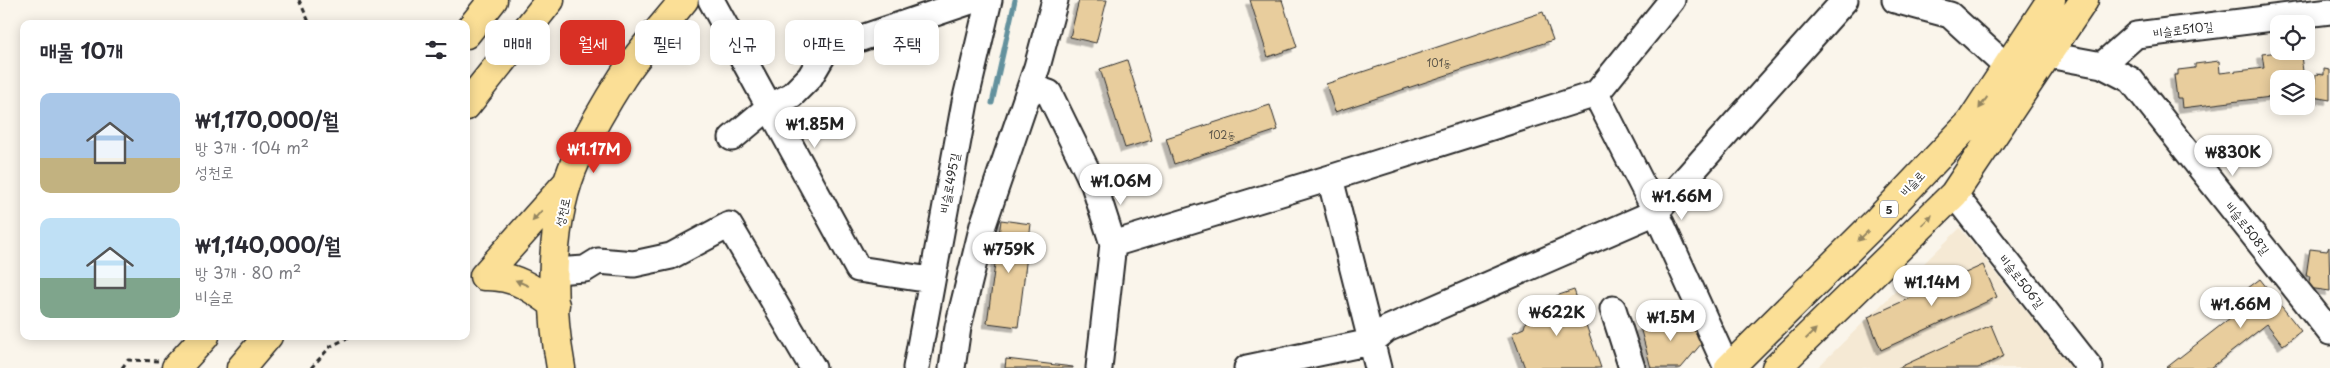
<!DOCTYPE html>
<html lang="ko">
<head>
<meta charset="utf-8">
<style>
  body { margin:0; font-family:"Playpen Sans","Poor Story",sans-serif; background:#f2f2f3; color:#2b2b33; height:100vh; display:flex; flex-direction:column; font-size:19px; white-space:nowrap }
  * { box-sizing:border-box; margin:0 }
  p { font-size:16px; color:#7c7c81 }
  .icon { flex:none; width:28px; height:28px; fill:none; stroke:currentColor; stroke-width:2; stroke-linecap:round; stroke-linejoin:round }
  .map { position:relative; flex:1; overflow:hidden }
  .panel { position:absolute; left:20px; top:20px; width:450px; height:320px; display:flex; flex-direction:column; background:#fff; border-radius:10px; box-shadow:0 2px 12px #0003 }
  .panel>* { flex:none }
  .guide { position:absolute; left:485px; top:20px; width:475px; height:45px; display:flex; gap:10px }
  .buttons { position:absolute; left:2270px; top:15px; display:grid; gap:10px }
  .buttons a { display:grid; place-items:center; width:45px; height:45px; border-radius:10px; background:#fff; box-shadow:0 2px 12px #0003; font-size:25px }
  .price { position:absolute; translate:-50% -42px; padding:0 11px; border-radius:18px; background:#fff; color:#222; font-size:16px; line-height:32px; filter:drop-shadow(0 1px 2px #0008) }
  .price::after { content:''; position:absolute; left:50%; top:30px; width:15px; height:11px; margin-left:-8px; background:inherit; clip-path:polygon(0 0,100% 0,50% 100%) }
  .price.on { background:#d93025; color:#fff }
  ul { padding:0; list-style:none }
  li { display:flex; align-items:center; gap:15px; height:125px; padding:0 20px }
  li span { display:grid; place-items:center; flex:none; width:140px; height:100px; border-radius:10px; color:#555 }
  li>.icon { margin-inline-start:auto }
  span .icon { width:60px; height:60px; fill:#fffc; stroke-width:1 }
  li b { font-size:21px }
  h2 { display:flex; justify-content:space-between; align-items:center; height:60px; padding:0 20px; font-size:21px }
  .pill { padding:0 18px; border-radius:10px; background:#fff; box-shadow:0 2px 12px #0003; font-size:18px; line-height:45px }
  .pill.on { background:#d93025; color:#fff }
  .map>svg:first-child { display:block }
</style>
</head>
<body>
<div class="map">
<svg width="2330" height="368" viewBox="0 0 2330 368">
  <defs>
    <filter id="shadow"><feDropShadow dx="-4.5" dy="4.5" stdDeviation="0" flood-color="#0004"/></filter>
  </defs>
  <rect width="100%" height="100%" fill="#faf5eb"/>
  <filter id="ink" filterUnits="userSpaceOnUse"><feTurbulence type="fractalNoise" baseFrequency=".02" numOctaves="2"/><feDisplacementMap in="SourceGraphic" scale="10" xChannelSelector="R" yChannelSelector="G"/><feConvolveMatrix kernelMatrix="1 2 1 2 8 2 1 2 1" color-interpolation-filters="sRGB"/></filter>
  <g filter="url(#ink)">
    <path fill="#f5e9d4" d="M 1960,228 L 2072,368 L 1817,368 Z"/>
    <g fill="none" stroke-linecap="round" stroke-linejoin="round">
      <path stroke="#63919d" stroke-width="5" d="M 992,103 L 1015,0"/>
    </g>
    <path fill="#e8cd9d" stroke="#2b2b2b" filter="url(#shadow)" d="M 1079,0 L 1107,0 L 1096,43 L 1070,37 Z
      M 1250,0 L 1282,0 L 1297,47 L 1268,57 Z
      M 1543,12 L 1553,40 L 1335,112 L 1326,84 Z
      M 2287,51 L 2288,58 L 2301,56 L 2304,79 L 2279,79 L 2279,96 L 2182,108 L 2181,98 L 2177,98 L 2174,75 L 2178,75 L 2178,70 L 2195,68 L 2195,64 L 2219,61 L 2220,73 L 2264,68 L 2262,54 Z
      M 1127,60 L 1152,140 L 1125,148 L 1100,69 Z
      M 2324,69 L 2330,70 L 2330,100 L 2313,97 L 2316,74 L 2324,75 Z
      M 1270,105 L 1278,130 L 1174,164 L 1166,138 Z
      M 1001,220 L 1031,224 L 1018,327 L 987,323 Z
      M 2329,247 L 2330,291 L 2308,288 L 2310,276 L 2306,276 L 2310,249 L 2327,251 Z
      M 1983,265 L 1997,297 L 1881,350 L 1868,317 Z
      M 2260,279 L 2301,331 L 2283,345 L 2267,324 L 2211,368 L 2166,368 L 2248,304 L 2240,294 Z
      M 1574,290 L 1601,368 L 1525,368 L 1512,333 L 1524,328 L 1526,321 L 1537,308 L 1557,301 L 1556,296 Z
      M 1687,314 L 1702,343 L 1681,368 L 1651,368 L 1640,327 Z
      M 1991,325 L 2004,356 L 1978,368 L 1898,368 Z
      M 1006,359 L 1073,367 L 1073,368 L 1005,368 Z"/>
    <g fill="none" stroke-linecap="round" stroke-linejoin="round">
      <defs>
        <path id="minor" d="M 711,0 L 858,269 L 931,280
          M 1895,0 L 1950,15 L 2007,67
          M 2048,55 L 2102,65 L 2136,35 L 2330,11
          M 2102,65 L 2131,80 L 2330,332
          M 1031,87 L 1049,93 L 1094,185 L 1113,244 L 1099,368
          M 1596,94 L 1656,212 L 1727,368
          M 732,138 L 769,107 L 792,95 L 810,77 L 826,50 L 974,0
          M 1330,178 L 1378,368
          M 1954,194 L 2090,368
          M 1113,244 L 1330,178 L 1596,94 L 1672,0
          M 553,271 L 585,269 L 598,261 L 634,264 L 671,256 L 729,225 L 813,368
          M 1613,309 L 1632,368
          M 916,368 L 965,102 L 989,0
          M 952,368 L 958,327 L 983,225 L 1037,67 L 1055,0
          M 1247,368 L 1371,342 L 1387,329 L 1656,212 L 1845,0"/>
        <path id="major" d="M 484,276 L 566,184
          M 484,276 C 514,275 532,288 555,305
          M 561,368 C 549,303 549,219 577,158 C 590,131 606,103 622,78 C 640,50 663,26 684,0
          M 1729,368 L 1878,220 L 1970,123 L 2051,0
          M 1776,368 L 1954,194 L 2084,0"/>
        <path id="highway" d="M 466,34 L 493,0
          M 466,106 L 550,0
          M 176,368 L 205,336
          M 241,368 L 268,336"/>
      </defs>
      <use href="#minor" stroke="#2b2b2b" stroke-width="29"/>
      <use href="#major" stroke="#2b2b2b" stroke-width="31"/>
      <use href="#highway" stroke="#2b2b2b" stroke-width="31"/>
      <path stroke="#2b2b2b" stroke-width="3" stroke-dasharray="5 4" stroke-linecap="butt" d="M 299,0 L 310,24
        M 122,368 L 128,360 L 158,361
        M 311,368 L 331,346 L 352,336"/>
      <use href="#minor" stroke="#fff" stroke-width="25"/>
      <use href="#major" stroke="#fbdf96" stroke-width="28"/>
      <use href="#highway" stroke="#fbdf96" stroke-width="28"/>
    </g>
    <defs><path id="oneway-solid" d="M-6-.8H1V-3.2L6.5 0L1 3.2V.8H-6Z" transform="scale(1.25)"/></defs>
    <g fill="#938560">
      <use href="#oneway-solid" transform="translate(1983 103) rotate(125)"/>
      <use href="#oneway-solid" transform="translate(537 216) rotate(131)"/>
      <use href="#oneway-solid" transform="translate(1927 220) rotate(-44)"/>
      <use href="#oneway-solid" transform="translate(1863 236) rotate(135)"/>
      <use href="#oneway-solid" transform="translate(522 283) rotate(-156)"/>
      <use href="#oneway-solid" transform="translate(1811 334) rotate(-44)"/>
    </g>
  </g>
  <g text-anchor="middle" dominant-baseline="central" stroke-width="4" stroke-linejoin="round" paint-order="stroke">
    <g font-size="10" fill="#5a5448">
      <text x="1439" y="62">101동</text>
      <text x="1222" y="134">102동</text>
    </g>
    <rect fill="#fff" stroke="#6b6b6b" stroke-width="1" x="1880" y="200.5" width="18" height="17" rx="4"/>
    <g font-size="11" font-weight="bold" fill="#2b2b2b">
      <text x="1889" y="209">5</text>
    </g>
    <g font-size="12" fill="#2b2b2b" stroke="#fff">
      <text transform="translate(2183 29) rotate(-7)">비슬로510길</text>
      <text transform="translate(949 183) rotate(-79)">비슬로495길</text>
      <text transform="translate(1912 183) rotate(-47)">비슬로</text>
      <text transform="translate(562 212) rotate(-77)">성천로</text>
      <text transform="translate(2248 228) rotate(52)">비슬로508길</text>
      <text transform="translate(2022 281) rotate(52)">비슬로506길</text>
    </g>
  </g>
</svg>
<div class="buttons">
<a><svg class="icon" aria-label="locate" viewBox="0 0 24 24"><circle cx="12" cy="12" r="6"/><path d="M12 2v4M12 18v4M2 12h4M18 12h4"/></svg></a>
<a><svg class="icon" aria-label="layers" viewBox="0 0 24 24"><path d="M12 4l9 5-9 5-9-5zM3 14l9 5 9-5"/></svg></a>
</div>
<b class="price" style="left:815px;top:149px">₩1.85M</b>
<b class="price on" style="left:594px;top:174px">₩1.17M</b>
<b class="price" style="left:2233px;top:177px">₩830K</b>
<b class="price" style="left:1121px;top:206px">₩1.06M</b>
<b class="price" style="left:1682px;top:221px">₩1.66M</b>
<b class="price" style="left:1009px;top:274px">₩759K</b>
<b class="price" style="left:1932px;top:307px">₩1.14M</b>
<b class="price" style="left:2241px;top:329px">₩1.66M</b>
<b class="price" style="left:1557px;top:337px">₩622K</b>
<b class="price" style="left:1671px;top:342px">₩1.5M</b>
<div class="guide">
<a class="pill">매매</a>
<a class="pill on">월세</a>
<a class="pill">필터</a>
<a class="pill">신규</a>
<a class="pill">아파트</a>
<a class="pill">주택</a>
</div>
<section class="panel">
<h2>매물 10개<svg class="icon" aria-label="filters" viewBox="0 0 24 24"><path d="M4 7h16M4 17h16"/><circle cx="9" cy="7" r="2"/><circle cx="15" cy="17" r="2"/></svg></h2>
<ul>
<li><span style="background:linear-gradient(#a9c7e8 65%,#c2b280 0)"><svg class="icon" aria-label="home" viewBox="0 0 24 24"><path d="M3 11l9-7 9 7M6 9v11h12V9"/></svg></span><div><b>₩1,170,000/월</b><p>방 3개 · 104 m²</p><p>성천로</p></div></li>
<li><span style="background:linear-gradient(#bfe0f5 60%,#7fa58c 0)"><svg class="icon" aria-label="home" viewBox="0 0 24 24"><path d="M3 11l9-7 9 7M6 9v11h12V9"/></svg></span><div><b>₩1,140,000/월</b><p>방 3개 · 80 m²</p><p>비슬로</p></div></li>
</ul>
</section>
</div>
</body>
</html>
